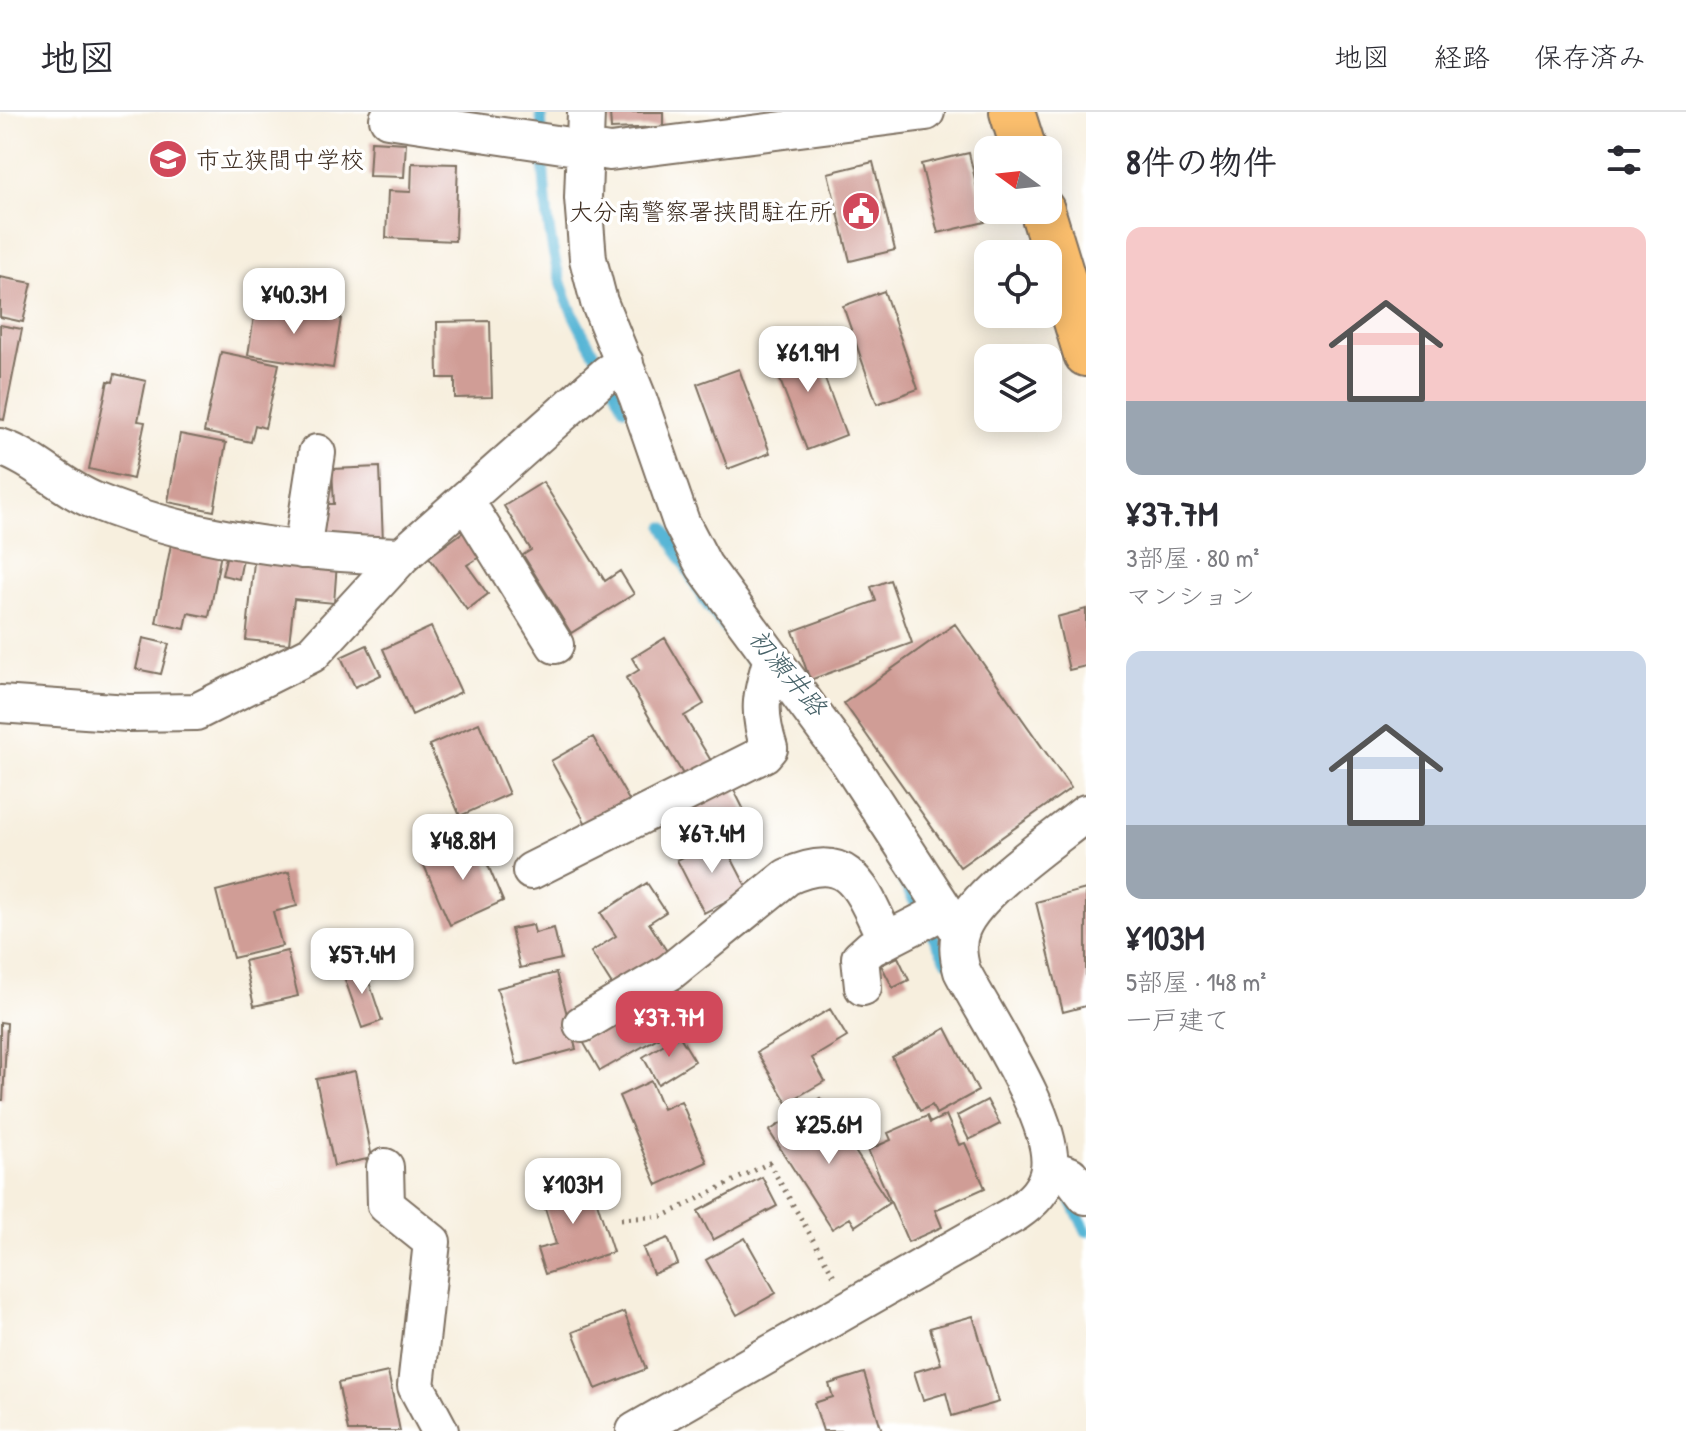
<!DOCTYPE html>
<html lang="ja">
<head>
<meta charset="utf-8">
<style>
  body { margin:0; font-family:"Patrick Hand","Klee One",sans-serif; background:#f2f2f3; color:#2b2b33; height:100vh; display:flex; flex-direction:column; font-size:30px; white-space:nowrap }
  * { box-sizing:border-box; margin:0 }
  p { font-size:26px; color:#7c7c81 }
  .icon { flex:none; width:44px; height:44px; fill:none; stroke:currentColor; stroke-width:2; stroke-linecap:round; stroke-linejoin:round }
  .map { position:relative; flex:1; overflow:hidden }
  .sheet { display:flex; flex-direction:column; background:#fff; width:600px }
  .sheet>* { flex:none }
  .needle { width:52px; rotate:285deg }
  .fabs { position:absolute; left:974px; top:24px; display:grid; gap:16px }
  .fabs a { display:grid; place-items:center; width:88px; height:88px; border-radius:16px; background:#fff; box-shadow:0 4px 20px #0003; font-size:40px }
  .price { position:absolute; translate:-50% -68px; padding:0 18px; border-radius:16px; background:#fff; color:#222; font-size:26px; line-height:52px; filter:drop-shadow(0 2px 4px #0008) }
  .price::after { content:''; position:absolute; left:50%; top:48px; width:24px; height:18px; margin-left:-12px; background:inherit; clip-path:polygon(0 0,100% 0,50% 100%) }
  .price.selected { background:#d1495b; color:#fff }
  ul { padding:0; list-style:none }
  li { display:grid; align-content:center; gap:16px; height:424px; padding:0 40px }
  li span { display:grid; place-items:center; height:248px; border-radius:16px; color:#555 }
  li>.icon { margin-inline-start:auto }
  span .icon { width:144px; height:144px; fill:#fffc; stroke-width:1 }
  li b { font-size:34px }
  h2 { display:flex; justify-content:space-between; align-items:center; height:96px; padding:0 40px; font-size:34px }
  header { display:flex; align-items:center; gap:48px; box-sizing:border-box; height:112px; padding:0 40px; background:#fff; border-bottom:2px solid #e1e1e2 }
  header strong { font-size:38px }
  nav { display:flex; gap:44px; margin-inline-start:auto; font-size:28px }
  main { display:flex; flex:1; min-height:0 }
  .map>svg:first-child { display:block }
</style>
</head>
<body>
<header>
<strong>地図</strong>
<nav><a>地図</a><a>経路</a><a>保存済み</a></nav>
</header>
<main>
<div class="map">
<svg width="1086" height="1319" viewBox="0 0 1086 1319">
  <rect width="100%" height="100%" fill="#fff"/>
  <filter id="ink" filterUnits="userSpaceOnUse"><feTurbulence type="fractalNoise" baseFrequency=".0125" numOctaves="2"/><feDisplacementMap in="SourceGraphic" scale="16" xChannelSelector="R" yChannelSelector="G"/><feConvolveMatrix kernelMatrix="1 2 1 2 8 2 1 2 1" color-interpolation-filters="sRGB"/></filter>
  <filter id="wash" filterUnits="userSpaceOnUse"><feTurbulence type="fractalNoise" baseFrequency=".006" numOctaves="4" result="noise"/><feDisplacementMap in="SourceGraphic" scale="32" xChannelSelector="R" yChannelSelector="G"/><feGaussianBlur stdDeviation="1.8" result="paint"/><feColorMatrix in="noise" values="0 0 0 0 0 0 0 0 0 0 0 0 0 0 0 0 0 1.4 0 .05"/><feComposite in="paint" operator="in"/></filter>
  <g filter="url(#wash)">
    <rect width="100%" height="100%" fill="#f7efde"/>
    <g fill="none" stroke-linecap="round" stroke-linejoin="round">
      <path stroke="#58b6d6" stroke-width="11" d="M 541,0 C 544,63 544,128 567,188 C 582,226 607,259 624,296
        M 664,415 L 705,490 L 760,560
        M 891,747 L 946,848
        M 1070,1087 L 1086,1119"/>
    </g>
    <g id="blocks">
      <path fill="#d09d96" d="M 610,0 L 663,0 L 663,15 L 611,17 Z
        M 371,29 L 406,31 L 404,65 L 369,64 Z
        M 969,41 L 985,110 L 938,121 L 921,52 Z
        M 873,50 L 895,138 L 850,149 L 828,61 Z
        M 412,51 L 458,52 L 455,129 L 386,126 L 388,79 L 411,80 Z
        M 0,165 L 32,171 L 23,210 L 0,205 Z
        M 884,179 L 918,277 L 877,292 L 843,194 Z
        M 256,192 L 341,206 L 333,256 L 248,243 Z
        M 490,209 L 492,285 L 455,286 L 455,266 L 438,266 L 437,210 Z
        M 0,213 L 22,217 L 4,308 L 0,307 Z
        M 810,227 L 846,323 L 807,338 L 770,242 Z
        M 221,240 L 279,252 L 265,316 L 255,313 L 251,330 L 204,320 Z
        M 739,257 L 770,341 L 728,357 L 697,272 Z
        M 115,262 L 146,269 L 138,309 L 145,310 L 133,367 L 89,357 L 108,269 L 113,270 Z
        M 180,322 L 226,331 L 214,399 L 168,390 Z
        M 380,355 L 383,430 L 323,432 L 322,392 L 334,392 L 332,357 Z
        M 543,370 L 605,469 L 620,459 L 634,482 L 571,521 L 523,443 L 531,438 L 504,394 Z
        M 470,415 L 487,440 L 467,453 L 488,482 L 467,498 L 429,445 Z
        M 172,427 L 222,436 L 209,505 L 188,501 L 185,517 L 156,511 Z
        M 228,437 L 244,441 L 239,467 L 222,463 Z
        M 254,450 L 286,453 L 337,451 L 334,491 L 294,487 L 289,532 L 246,528 Z
        M 890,468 L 912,531 L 810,568 L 793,519 L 876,489 L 871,475 Z
        M 1086,497 L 1086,554 L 1069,558 L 1057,505 Z
        M 955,512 L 1071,676 L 960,755 L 844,591 Z
        M 431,515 L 461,580 L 412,603 L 383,537 Z
        M 143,526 L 169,532 L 161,562 L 136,557 Z
        M 665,526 L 704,592 L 684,604 L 713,652 L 687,669 L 626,566 L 639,558 L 632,546 Z
        M 367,533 L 381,563 L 355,575 L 341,545 Z
        M 479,611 L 509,682 L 460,704 L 429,633 Z
        M 593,625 L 629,688 L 586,712 L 551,649 Z
        M 732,674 L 747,704 L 675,741 L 665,721 L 685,710 L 680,701 Z
        M 445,705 L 453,726 L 432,734 L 424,713 Z
        M 721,726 L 748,778 L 704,801 L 677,748 Z
        M 477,727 L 503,789 L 450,813 L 423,751 Z
        M 289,760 L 297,794 L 273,800 L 282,834 L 233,846 L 216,779 Z
        M 647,771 L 666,800 L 649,811 L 668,841 L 614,876 L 591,840 L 616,824 L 601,801 Z
        M 1086,777 L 1086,894 L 1063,900 L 1036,790 Z
        M 533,813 L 535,821 L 554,816 L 561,847 L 520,856 L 511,817 Z
        M 287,839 L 298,884 L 254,894 L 244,849 Z
        M 898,845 L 909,868 L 893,876 L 881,853 Z
        M 363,852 L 382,909 L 362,916 L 342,859 Z
        M 556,861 L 576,937 L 517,953 L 497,876 Z
        M 673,895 L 682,912 L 600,959 L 582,928 L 639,896 L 647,910 Z
        M 830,897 L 847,925 L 812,946 L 825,969 L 787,991 L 757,940 Z
        M 0,910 L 7,911 L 3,988 L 0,988 Z
        M 946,916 L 978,979 L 936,1002 L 932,993 L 920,999 L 892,945 Z
        M 679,923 L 695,949 L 658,972 L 643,945 Z
        M 355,959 L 372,1046 L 334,1054 L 316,967 Z
        M 651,969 L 663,997 L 681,989 L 707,1050 L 657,1073 L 619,984 Z
        M 820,986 L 889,1091 L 855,1114 L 850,1106 L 832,1117 L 769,1019 Z
        M 987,988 L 1000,1012 L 969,1028 L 957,1004 Z
        M 946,1003 L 959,1033 L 965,1031 L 985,1076 L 935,1098 L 942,1115 L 908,1130 L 868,1038 L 891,1028 L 888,1021 L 927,1004 L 930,1011 Z
        M 589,1065 L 613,1140 L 545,1162 L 537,1137 L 556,1132 L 540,1080 Z
        M 762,1065 L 777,1094 L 713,1128 L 698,1099 Z
        M 668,1126 L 678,1152 L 653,1162 L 643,1136 Z
        M 745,1126 L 776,1181 L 737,1203 L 706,1148 Z
        M 624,1200 L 646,1257 L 596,1277 L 573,1220 Z
        M 973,1204 L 999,1290 L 952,1304 L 946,1281 L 923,1288 L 914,1260 L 941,1252 L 930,1216 Z
        M 388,1260 L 400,1319 L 348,1319 L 338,1271 Z
        M 864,1261 L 882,1319 L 823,1319 L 814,1291 L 833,1285 L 829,1272 Z"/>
    </g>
  </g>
  <g filter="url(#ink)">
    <use href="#blocks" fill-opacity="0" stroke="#7d6f61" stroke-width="2"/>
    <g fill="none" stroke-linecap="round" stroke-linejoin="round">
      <defs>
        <path id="street" d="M 586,0 L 583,86 L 588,147 L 599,190 L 638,286 L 681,410 L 704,454 L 848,649 L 960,821
          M 388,7 L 610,40 L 926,0
          M 0,335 C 36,347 60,375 95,389 C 188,427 302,441 402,444
          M 465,388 L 555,533
          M 302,438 L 317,341
          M 0,592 L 128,601 L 196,600 L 312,542 L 402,444 L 608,261 L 625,251
          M 531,759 L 764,642 L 769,636 C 757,599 761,583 772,546
          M 863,875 L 860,846 L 871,836 L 945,798
          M 582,912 L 670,860 L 787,765 C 851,735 862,778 886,828
          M 385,1055 L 386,1093 L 432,1130 L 416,1274 L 440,1319
          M 1049,1056 L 1070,1063 L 1086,1084
          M 635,1319 L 1016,1101 C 1032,1090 1046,1077 1049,1057 C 1056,1009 985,904 962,859 C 958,845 956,830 962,816 C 977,779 1053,728 1086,701"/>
        <path id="highway" d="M 1012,0 L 1024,38
          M 1042,98 L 1086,242"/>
      </defs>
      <use href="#street" stroke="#7d6f61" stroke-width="40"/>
      <use href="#highway" stroke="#7d6f61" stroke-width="48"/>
      <path stroke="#7d6f61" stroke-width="5" stroke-dasharray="2 6" stroke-linecap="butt" d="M 621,1107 L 664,1104 L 769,1051 L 834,1164"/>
      <use href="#street" stroke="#fff" stroke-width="36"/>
      <use href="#highway" stroke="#fabe6d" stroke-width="44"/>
    </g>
  </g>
  <defs>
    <symbol id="school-disc" viewBox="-11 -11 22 22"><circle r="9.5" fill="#d1495b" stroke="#fff"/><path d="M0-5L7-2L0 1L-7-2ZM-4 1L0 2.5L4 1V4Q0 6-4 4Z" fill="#fff"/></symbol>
    <symbol id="civic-disc" viewBox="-11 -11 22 22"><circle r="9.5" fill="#d1495b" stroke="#fff"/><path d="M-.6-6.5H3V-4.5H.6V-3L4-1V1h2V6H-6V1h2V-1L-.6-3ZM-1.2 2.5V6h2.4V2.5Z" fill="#fff"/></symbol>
  </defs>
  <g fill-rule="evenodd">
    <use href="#school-disc" x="146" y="25" width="44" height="44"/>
    <use href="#civic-disc" x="839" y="77" width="44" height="44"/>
  </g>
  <g text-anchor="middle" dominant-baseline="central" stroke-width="7" stroke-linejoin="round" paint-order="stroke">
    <g font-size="24" fill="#3b2a1e" stroke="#fff" text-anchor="start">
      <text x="196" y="47">市立狭間中学校</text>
      <text x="833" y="99" text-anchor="end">大分南警察署挟間駐在所</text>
    </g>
    <g font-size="26" font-style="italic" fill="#476268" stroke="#fff">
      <text transform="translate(788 560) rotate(50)">初瀬井路</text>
    </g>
  </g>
</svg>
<div class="fabs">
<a><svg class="needle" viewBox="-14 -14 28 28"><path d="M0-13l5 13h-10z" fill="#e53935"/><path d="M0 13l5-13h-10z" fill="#7c7c81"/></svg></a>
<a><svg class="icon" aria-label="locate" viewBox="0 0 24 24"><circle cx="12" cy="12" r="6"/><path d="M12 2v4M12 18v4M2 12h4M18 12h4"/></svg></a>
<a><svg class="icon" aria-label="layers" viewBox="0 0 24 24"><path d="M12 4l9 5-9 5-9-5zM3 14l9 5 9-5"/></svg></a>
</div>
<b class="price" style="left:294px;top:224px">¥40.3M</b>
<b class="price" style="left:808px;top:282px">¥61.9M</b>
<b class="price" style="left:712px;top:763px">¥67.4M</b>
<b class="price" style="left:463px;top:770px">¥48.8M</b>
<b class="price" style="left:362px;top:884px">¥57.4M</b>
<b class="price selected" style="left:669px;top:947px">¥37.7M</b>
<b class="price" style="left:829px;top:1054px">¥25.6M</b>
<b class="price" style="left:573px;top:1114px">¥103M</b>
</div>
<section class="sheet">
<h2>8件の物件<svg class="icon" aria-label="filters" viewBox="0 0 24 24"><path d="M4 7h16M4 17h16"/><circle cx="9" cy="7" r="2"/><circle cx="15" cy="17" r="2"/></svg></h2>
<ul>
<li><span style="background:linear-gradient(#f6c9c9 70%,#9aa5b1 0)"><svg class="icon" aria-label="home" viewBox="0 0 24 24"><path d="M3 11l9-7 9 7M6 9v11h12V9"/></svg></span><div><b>¥37.7M</b><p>3部屋 · 80 m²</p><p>マンション</p></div></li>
<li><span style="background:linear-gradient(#c9d6e8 70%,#9aa5b1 0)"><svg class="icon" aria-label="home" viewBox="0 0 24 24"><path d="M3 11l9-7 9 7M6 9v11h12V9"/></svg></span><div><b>¥103M</b><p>5部屋 · 148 m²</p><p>一戸建て</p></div></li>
</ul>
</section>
</main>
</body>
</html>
